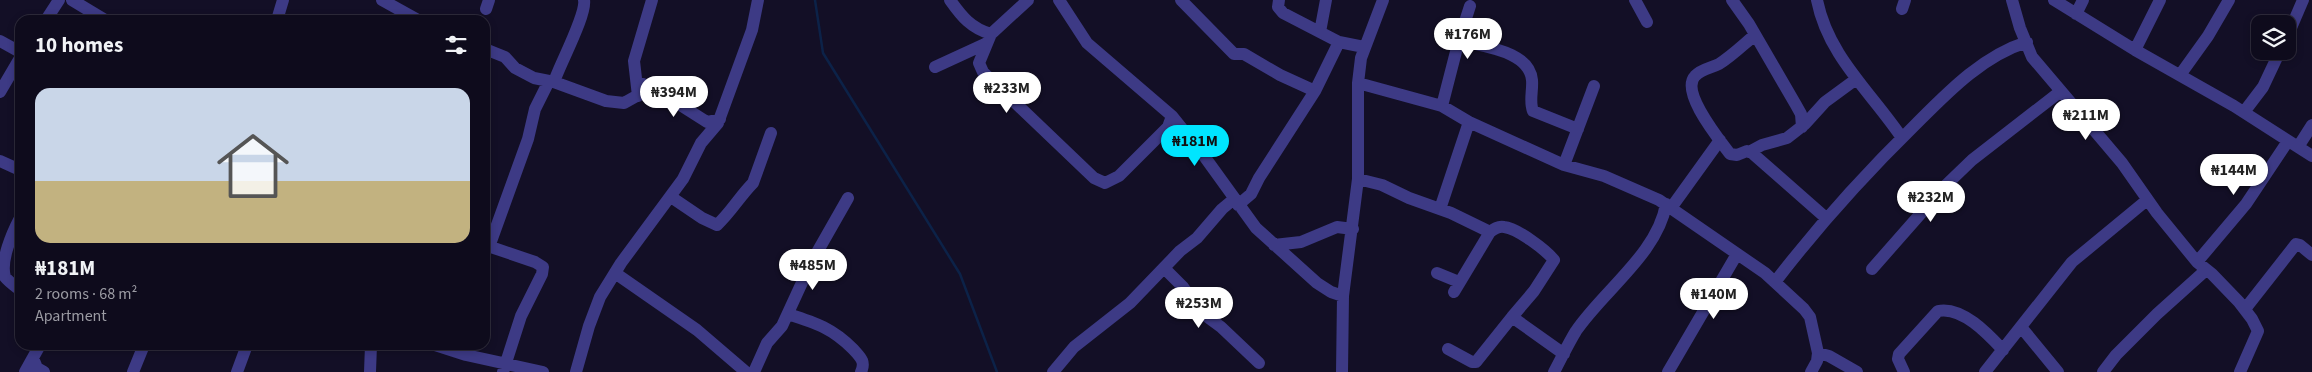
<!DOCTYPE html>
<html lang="en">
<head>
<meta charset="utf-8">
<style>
  body { margin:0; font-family:"Source Sans 3",sans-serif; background:#1c1929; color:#f1f3f6; height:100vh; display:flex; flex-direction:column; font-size:19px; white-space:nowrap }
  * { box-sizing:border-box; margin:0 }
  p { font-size:16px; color:#9b9ba3 }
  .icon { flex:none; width:28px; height:28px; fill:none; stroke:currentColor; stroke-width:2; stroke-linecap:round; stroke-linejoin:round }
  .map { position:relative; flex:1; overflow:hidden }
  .drawer { position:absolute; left:15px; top:15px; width:475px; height:335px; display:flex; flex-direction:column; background:#0e0b1c; border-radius:15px; box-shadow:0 2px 8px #0003,0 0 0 1px #2e2b3b }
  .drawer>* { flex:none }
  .controls { position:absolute; left:2251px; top:15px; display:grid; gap:10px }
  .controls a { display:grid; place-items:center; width:45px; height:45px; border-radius:10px; background:#0e0b1c; box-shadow:0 2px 8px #0003,0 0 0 1px #2e2b3b; font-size:25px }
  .price { position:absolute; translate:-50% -42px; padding:0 11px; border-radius:18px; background:#fff; color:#222; font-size:16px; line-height:32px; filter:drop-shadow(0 1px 2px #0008) }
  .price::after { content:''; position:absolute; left:50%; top:30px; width:15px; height:11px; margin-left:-8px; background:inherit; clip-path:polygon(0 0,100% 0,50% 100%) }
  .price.active { background:#00e5ff; color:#111 }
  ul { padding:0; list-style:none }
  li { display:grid; align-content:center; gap:10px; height:265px; padding:0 20px }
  li span { display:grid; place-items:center; height:155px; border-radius:15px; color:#555 }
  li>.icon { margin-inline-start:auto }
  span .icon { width:90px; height:90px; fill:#fffc; stroke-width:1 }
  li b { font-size:21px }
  h2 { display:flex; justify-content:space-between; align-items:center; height:60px; padding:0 20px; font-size:21px }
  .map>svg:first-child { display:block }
</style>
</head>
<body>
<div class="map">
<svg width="2312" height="372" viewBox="0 0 2312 372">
  <rect width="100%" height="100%" fill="#130f26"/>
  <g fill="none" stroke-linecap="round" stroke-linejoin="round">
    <path stroke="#0c2248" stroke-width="2.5" d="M 815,0 L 823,53 L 960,274 L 997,372"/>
    <path stroke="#3d3a85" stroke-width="12" d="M 72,0 L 105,20
      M 382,0 L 418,20
      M 950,0 C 962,17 971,28 991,34
      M 1028,0 L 991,34 L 979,63 L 983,72 L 1094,178 L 1105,183 L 1119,176 L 1168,127 L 1172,116
      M 1059,0 L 1087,43 L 1172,116 L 1204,156 L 1256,228 L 1317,283 L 1331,292 L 1343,296
      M 1181,0 L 1234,54 L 1244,54 L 1280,75 L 1315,91
      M 1279,0 L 1278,7 L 1283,13 L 1339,42 L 1364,47
      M 1635,0 L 1647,22
      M 1732,0 L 1749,24 L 1796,105 L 1801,114 L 1802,127
      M 1817,0 C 1828,56 1871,92 1902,138
      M 2012,0 L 2020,28 L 2032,57 L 2122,163 L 2157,213 L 2197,262 L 2212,274 L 2239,302 L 2252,319 L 2258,331 L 2240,372
      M 2054,0 L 2135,50 L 2234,106 L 2312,156
      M 486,9 L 489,0
      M 1902,9 L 1905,0
      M 2076,14 L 2083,0
      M 46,20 L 59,0
      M 277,20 L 283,0
      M 1320,32 L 1326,0
      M 1755,35 C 1744,44 1732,56 1719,64 C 1711,68 1701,69 1695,76 C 1680,92 1719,139 1730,154 L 1737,155 L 1747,151 L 1752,153 L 1826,218
      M 2288,35 L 2303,0
      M 1459,40 C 1482,47 1529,50 1532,80 C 1533,90 1529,102 1533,111 L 1578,129
      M 0,41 L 20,52
      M 485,49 L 505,57 L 515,68 L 534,78 L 554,82 L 606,101 L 624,103 L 649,89
      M 2135,50 L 2160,0
      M 935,67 L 985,44
      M 2180,75 L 2208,36 L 2229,0
      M 554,82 C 560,64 587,14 584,0
      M 1358,83 L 1442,106 L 1469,122 L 1564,165 L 1604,176 L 1659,200 L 1765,273 L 1804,309 L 1810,317 L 1818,353 L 1817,361 L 1811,372
      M 643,84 L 649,89 L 663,94 L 707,122 L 720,119
      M 0,92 L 20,58
      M 638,96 L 634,61 L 652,0
      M 1442,106 L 1459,40 L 1470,6
      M 2244,112 L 2263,87 L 2280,51
      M 2298,147 L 2312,125
      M 1749,152 L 1762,145 L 1787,138 L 1805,124 L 1825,102 L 1855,80
      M 0,161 L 20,170
      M 1564,165 L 1594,86
      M 1358,179 L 1382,185 L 1409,198 L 1451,213 L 1490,232
      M 671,197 L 702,218 L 717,225 C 731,212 740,196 753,183 L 771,133
      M 1238,205 L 1251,194 L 1259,178 L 1315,91 L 1339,42
      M 1671,208 L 1720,140
      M 1440,209 L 1469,122
      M 20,218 C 12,233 0,261 5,277 C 9,282 15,286 20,290
      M 485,245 L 535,262 L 543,267 L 542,274 L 521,316 L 503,372
      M 1274,245 L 1301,242 L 1337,227 L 1353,229
      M 489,247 L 528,139 L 535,109 L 549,81
      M 2197,262 L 2246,204 L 2288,141
      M 1165,269 L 1183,287 L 1202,313 L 1221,327 L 1259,363
      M 1872,269 L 1945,186 L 1972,160 L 2061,91
      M 615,273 L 697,330 L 746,372
      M 1437,273 L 1459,282
      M 1775,282 C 1818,226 1864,175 1915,125 C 1947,93 1982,56 2027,42
      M 1454,292 L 1490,232 C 1494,229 1498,226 1504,227 C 1517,228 1546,250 1554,260 L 1534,291 L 1512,317
      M 2245,309 L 2296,244 L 2300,245 L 2312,255
      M 788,314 C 816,323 832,328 853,349 C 860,357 866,361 861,372
      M 2021,327 L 2058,372
      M 435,345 L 466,355 L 543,372
      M 1448,349 L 1472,362 L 1476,362 L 1512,317 L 1564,354
      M 1818,353 L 1829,356 L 1857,372
      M 33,358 L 37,368 L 44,372
      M 25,372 L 40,345
      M 133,372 L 144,345
      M 237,372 L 247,345
      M 370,372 L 371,345
      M 576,372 L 589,326 L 600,297 L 621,263 L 683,179 L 701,143 L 718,123 L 752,30 L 758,0
      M 754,372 L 767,343 L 782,326 L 811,263 L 848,198
      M 1053,372 L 1074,347 L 1130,303 L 1180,251 L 1197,238 L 1222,209 L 1234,199
      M 1342,372 L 1343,296 L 1358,179 L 1358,83 L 1361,58 L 1383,0
      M 1554,372 C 1561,359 1568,344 1576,331 C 1603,291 1658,253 1666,204
      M 1668,372 L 1737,254
      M 1904,372 L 1898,359 L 1899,354 L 1938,311 C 1962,306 1988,334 2003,350
      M 1985,372 L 2072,262 L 2147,200
      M 2103,372 L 2116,355 L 2157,314 L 2206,270"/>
  </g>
</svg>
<div class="controls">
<a><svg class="icon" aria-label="layers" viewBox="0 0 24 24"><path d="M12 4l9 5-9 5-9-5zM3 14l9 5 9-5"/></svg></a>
</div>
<b class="price" style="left:1468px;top:60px">₦176M</b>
<b class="price" style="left:1007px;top:114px">₦233M</b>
<b class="price" style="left:674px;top:118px">₦394M</b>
<b class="price" style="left:2086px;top:141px">₦211M</b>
<b class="price active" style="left:1195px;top:167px">₦181M</b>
<b class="price" style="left:2234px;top:196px">₦144M</b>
<b class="price" style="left:1931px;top:223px">₦232M</b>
<b class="price" style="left:813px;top:291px">₦485M</b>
<b class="price" style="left:1714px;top:320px">₦140M</b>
<b class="price" style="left:1199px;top:329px">₦253M</b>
<section class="drawer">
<h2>10 homes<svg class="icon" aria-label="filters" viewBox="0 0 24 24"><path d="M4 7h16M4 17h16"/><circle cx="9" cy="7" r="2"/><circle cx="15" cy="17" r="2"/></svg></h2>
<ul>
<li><span style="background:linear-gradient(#c9d6e8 60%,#c2b280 0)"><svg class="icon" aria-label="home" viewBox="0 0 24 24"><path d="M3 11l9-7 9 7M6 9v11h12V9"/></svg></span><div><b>₦181M</b><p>2 rooms · 68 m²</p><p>Apartment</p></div></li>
</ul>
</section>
</div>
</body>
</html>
